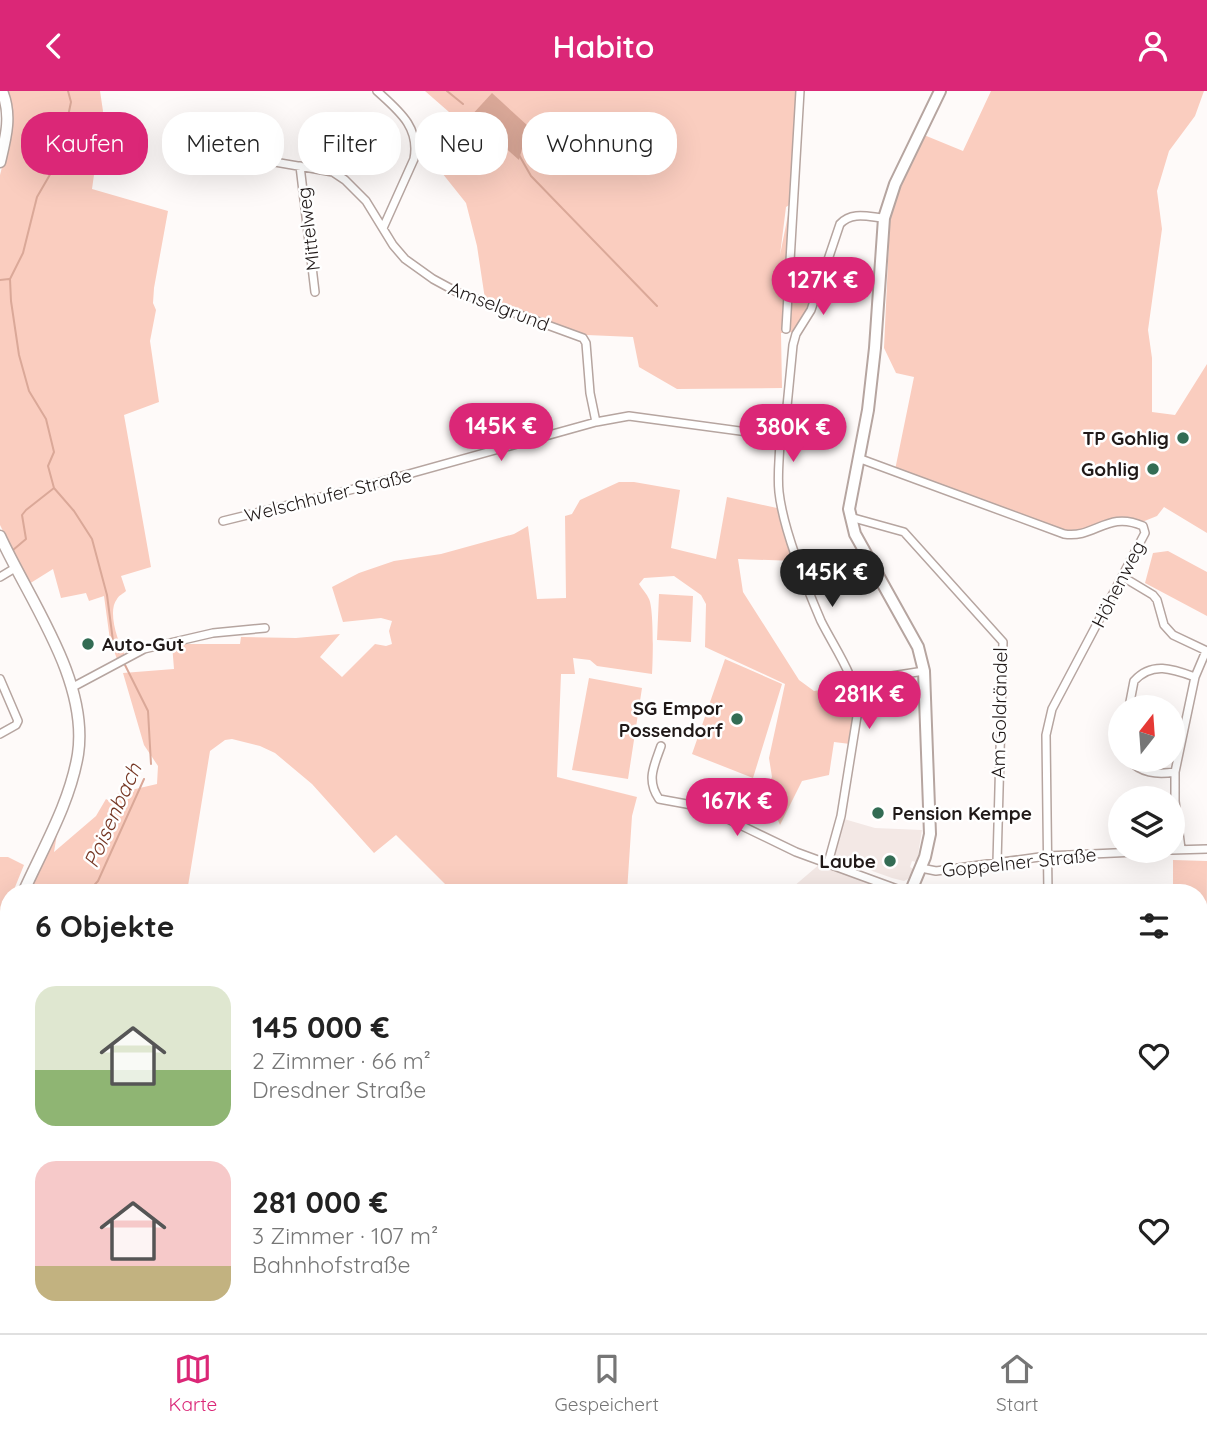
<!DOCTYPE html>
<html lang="de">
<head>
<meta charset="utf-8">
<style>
  body { margin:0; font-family:Quicksand,sans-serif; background:#f6f6f6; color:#222; height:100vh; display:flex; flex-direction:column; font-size:26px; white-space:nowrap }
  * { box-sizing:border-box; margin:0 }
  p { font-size:23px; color:#767676 }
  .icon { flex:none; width:38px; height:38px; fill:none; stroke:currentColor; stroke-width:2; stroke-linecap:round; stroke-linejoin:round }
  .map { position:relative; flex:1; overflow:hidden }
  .details { position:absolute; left:0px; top:793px; width:1208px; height:450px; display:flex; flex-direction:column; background:#fff; border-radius:28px 28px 0 0; box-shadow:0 7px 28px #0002 }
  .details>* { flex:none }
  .banner { position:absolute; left:21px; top:21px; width:700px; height:63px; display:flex; gap:14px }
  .needle { width:46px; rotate:17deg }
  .controls { position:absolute; left:1108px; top:604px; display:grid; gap:14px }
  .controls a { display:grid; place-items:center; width:77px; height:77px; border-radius:50%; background:#fff; box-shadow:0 7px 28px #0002; font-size:35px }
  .price { position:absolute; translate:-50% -60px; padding:0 16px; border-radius:24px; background:#db2777; color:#fff; font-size:23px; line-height:46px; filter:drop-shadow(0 2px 4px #0008) }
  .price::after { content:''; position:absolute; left:50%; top:42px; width:21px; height:16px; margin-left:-10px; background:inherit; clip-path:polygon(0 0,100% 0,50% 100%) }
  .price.current { background:#222; color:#fff }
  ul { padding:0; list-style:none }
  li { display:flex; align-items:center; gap:21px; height:175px; padding:0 35px }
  li span { display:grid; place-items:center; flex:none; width:196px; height:140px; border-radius:21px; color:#555 }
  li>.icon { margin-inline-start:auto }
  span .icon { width:84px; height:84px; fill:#fffc; stroke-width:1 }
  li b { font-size:30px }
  h2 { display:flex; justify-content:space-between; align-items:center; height:84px; padding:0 35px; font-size:30px }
  .pill { padding:0 24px; border-radius:28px; background:#fff; box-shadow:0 7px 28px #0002; font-size:24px; line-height:63px }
  .pill.current { background:#db2777; color:#fff }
  header { display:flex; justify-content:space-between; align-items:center; height:91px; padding:0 35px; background:#db2777; color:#fff; font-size:32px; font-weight:600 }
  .menu { display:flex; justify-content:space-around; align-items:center; height:98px; border-top:2px solid #e0e0e0; background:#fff; font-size:19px; color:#767676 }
  .menu a { display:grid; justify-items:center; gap:4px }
  .menu .current { color:#db2777 }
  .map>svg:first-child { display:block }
</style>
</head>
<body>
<header><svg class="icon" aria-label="back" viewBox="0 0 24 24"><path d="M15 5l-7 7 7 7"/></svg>Habito<svg class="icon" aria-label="person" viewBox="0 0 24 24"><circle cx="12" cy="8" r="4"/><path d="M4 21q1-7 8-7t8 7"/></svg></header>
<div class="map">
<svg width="1207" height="1242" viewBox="0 0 1207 1242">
  <rect width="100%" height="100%" fill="#fefaf9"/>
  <path fill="#f3e8e5" d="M 844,728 L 875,737 L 922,739 L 918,764 L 916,771 L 912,770 L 910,776 L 913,778 L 908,788 L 904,790 L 892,787 L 833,766 Z
    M 821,772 L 834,777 L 895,801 L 786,802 Z"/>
  <path fill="#facdbf" d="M 6,0 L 100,0 L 103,20 L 92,98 L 168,120 L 154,197 L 153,212 L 156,219 L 150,250 L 159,311 L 124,324 L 151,476 L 121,485 L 126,500 C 123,503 119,504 117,508 C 107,520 118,552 125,564 L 117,568 L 110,549 L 104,505 L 89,510 L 86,502 L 61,507 L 53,478 L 29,493 L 0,434 L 0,84 C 7,56 17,28 6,0 Z
    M 425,0 L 799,0 L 791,113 L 786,116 L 780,164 L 788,124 L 791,119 L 795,120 L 792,197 L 814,205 L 793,241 L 781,242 L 782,297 L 677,298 L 639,276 L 633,246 L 587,244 L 485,208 L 477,155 L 466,112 L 423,58 L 457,28 Z
    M 991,0 L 1204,0 L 1195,25 L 1169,60 L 1157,100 L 1162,138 L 1148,239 L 1152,267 L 1152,321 L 1175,324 L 1207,273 L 1207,442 L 1164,416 L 1157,425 L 1142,431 L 1130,427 L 1072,442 L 895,379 L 914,286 L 896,282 L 884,257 L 890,127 L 897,104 L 924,44 L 963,60 Z
    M 619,391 L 634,391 L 680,399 L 671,457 L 716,468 L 727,406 L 777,417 L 795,470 L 738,468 L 743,501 L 799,589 L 814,600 L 834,597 L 832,583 L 844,581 C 856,606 854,626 850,653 L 834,651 L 829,684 L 802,690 L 780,734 L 765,699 L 772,686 L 769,667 L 785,593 L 705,556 L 706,513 L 701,504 L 674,485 L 644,487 L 639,493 C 642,498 647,503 649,508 C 654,518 653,570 652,583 L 597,575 L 590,569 L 573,567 L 575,583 L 561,583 L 557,686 L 637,706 L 632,725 L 627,801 L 453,801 L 396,744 L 374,762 L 312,693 L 275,662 L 260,655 L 232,648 L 225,649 L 210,660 L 187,801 L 26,802 L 58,737 L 54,761 L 96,725 L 106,708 L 113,712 L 118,702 L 157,693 L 158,675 L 144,654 L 123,582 L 174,578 L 172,553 L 240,553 L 241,546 L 296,547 L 340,543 L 320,566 L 342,586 L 375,553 L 386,555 L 392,553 L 389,540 L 392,530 L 381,527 L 343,531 L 332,496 L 359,482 L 394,470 L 441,463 L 514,443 L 528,435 L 537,508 L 566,507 L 565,425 L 572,423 L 580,409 Z
    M 1168,460 L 1207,481 L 1207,525 L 1145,492 L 1153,462 Z
    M 659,503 L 693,505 L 691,551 L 657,549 Z
    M 725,568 L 782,593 L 753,687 L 692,663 Z
    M 589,587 L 642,597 L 628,688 L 572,679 Z
    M 0,766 L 8,766 L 24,774 L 13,801 L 9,802 L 9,812 L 0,836 Z
    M 1173,769 L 1207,770 L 1206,991 L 1199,990 L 1199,802 L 1173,801 Z
    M 9,847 L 9,1007 L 0,977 L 0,933 L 7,932 L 8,921 L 0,920 L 2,879 Z
    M 0,1190 L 9,1190 L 9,1234 L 20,1234 L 21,1242 L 0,1242 Z
    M 101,1234 L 182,1234 L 179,1242 L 101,1242 Z"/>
  <path fill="#daa898" d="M 492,2 L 528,35 L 519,69 L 470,26 Z"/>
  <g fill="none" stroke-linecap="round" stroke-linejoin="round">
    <path stroke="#daa898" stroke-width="2" d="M 68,0 L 71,11 L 59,68 L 37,106 L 23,162 L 10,188 L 11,210 L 19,264 L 29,300 L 46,328 L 54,361 L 48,375 L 54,397 L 74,420 L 92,448 L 107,504 L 113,550 L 119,562
      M 447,0 L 463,13
      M 519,64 L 531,85 L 657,215
      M 0,189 L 9,188
      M 13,459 L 26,448 L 22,424 L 26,419 L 54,397
      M 125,574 L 148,620 L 151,673
      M 87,802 L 98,790 L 144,688
      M 64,1234 L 64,1242"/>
    <defs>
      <path id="street" d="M 377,0 C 399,20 420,36 414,68 L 383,137
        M 169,53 L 333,81 L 345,89 L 366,110 L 393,154 L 405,168 L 433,188 L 457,201 L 583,247 L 586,252 L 590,302 L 596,331
        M 300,75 L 315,201
        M 786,238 L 800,0
        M 780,346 C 780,364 777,383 779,401 C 783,438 806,495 821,530 C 835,558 857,587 858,619 L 841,725 L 828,772
        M 858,367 L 1064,443 C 1095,448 1107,419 1143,435 L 1145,442 L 1052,618 L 1046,644 L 1048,802
        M 850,426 L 904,441 L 1003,551 L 997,772
        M 223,430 L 362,396 L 596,331 L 629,325 L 784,346 L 793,254 L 796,243 L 811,219 L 840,133 C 852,120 869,126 884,127
        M 0,486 L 15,477
        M 1123,486 L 1153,504 L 1157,509 L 1164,534 L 1173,544 L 1207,560
        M 0,588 L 18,630 L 16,634 L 0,643
        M 853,591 L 924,580
        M 71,597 L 144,558 L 213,542 L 265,537
        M 1129,616 L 1134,590 C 1152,570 1173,578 1195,586
        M 661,655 C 654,675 646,689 659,708 L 703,716 L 796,761 L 908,802
        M 1128,668 C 1141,682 1156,684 1175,681
        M 1181,758 L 1175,710 L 1175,681 L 1195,586 L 1206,560
        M 1172,759 L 1207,758
        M 921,777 L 936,780 L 1047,765 L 1159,760
        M 1199,1048 L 1207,1052
        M 1199,1143 L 1207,1146
        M 1199,1159 L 1207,1159
        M 608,1234 L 621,1242
        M 773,1234 L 778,1242
        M 623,1242 L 630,1234
        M 714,1242 L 725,1234
        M 837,1242 L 878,1234
        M 1066,1242 L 1068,1234"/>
      <path id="secondary" d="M 0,71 C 6,46 12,24 2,0
        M 0,445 C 29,509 89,589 78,663 C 70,712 43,757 23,802
        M 0,868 L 9,832
        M 0,994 L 9,1016
        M 25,1234 L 26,1242"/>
      <path id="primary" d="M 910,802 L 925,766 L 930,743 L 924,580 L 918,556 L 855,443 L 849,418 L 868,319 L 875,257 L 884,127 L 895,93 L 940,0
        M 238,1242 L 244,1234"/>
    </defs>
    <use href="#street" stroke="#b6a5a0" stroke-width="10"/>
    <use href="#secondary" stroke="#b6a5a0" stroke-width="13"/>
    <use href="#primary" stroke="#b6a5a0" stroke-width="14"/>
    <use href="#street" stroke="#fff" stroke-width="7"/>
    <use href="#secondary" stroke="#fff" stroke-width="10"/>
    <use href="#primary" stroke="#fff" stroke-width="10"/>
  </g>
  <g fill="#336c54" stroke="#fff" stroke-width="2.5">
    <circle cx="1183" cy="347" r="7"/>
    <circle cx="1153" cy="378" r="7"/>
    <circle cx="88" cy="553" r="7"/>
    <circle cx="737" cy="628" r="7"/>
    <circle cx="878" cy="722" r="7"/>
    <circle cx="890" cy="770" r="7"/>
  </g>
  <g text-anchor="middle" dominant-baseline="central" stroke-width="5" stroke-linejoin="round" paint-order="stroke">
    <g font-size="19" fill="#201918" stroke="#fff">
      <text transform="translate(308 138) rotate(-97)">Mittelweg</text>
      <text transform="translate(499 215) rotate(21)">Amselgrund</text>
      <text transform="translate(328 404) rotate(-14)">Welschhufer Straße</text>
      <text transform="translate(1118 493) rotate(-63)">Höhenweg</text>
      <text transform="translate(999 622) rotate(-89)">Am Goldrändel</text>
      <text transform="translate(1019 771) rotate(-6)">Goppelner Straße</text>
    </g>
    <g font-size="19" font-weight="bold" fill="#201918" stroke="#fff" text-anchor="end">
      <text x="1169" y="347">TP Gohlig</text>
      <text x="1139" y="378">Gohlig</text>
      <text x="102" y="553" text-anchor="start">Auto-Gut</text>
      <text x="723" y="617">SG Empor<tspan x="723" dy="22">Possendorf</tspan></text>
      <text x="892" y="722" text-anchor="start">Pension Kempe</text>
      <text x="876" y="770">Laube</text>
    </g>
    <g font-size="21" font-style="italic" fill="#763724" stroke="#fff">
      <text transform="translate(112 724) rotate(-66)">Poisenbach</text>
    </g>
  </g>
</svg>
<div class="controls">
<a><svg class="needle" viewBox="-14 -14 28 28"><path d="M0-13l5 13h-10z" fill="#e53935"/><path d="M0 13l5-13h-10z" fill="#767676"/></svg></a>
<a><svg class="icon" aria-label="layers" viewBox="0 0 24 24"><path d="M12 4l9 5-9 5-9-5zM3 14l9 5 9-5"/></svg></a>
</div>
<b class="price" style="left:823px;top:226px">127K €</b>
<b class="price" style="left:501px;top:372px">145K €</b>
<b class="price" style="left:793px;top:373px">380K €</b>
<b class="price current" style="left:832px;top:518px">145K €</b>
<b class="price" style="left:869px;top:640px">281K €</b>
<b class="price" style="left:737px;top:747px">167K €</b>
<div class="banner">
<a class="pill current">Kaufen</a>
<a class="pill">Mieten</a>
<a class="pill">Filter</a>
<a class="pill">Neu</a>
<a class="pill">Wohnung</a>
</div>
<section class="details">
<h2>6 Objekte<svg class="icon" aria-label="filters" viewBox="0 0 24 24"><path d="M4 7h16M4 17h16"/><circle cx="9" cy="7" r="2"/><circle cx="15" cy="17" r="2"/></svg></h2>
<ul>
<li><span style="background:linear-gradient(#dfe7d0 60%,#8fb573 0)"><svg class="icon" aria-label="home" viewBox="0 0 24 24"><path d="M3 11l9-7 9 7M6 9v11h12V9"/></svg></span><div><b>145 000 €</b><p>2 Zimmer · 66 m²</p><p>Dresdner Straße</p></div><svg class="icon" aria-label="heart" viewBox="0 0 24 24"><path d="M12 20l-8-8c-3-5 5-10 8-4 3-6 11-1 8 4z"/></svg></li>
<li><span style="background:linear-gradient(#f6c9c9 75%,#c2b280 0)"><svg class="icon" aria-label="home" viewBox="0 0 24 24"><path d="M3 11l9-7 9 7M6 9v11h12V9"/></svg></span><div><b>281 000 €</b><p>3 Zimmer · 107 m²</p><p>Bahnhofstraße</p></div><svg class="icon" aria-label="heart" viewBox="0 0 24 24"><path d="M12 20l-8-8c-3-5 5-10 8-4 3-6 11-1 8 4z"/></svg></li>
</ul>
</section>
</div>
<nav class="menu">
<a class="current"><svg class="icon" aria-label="map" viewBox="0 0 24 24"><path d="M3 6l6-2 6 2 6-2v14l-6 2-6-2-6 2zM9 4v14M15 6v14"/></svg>Karte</a>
<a><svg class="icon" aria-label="saved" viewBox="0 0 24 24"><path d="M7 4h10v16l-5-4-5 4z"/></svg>Gespeichert</a>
<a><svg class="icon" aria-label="home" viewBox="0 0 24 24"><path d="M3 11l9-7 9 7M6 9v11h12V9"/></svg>Start</a>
</nav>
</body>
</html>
